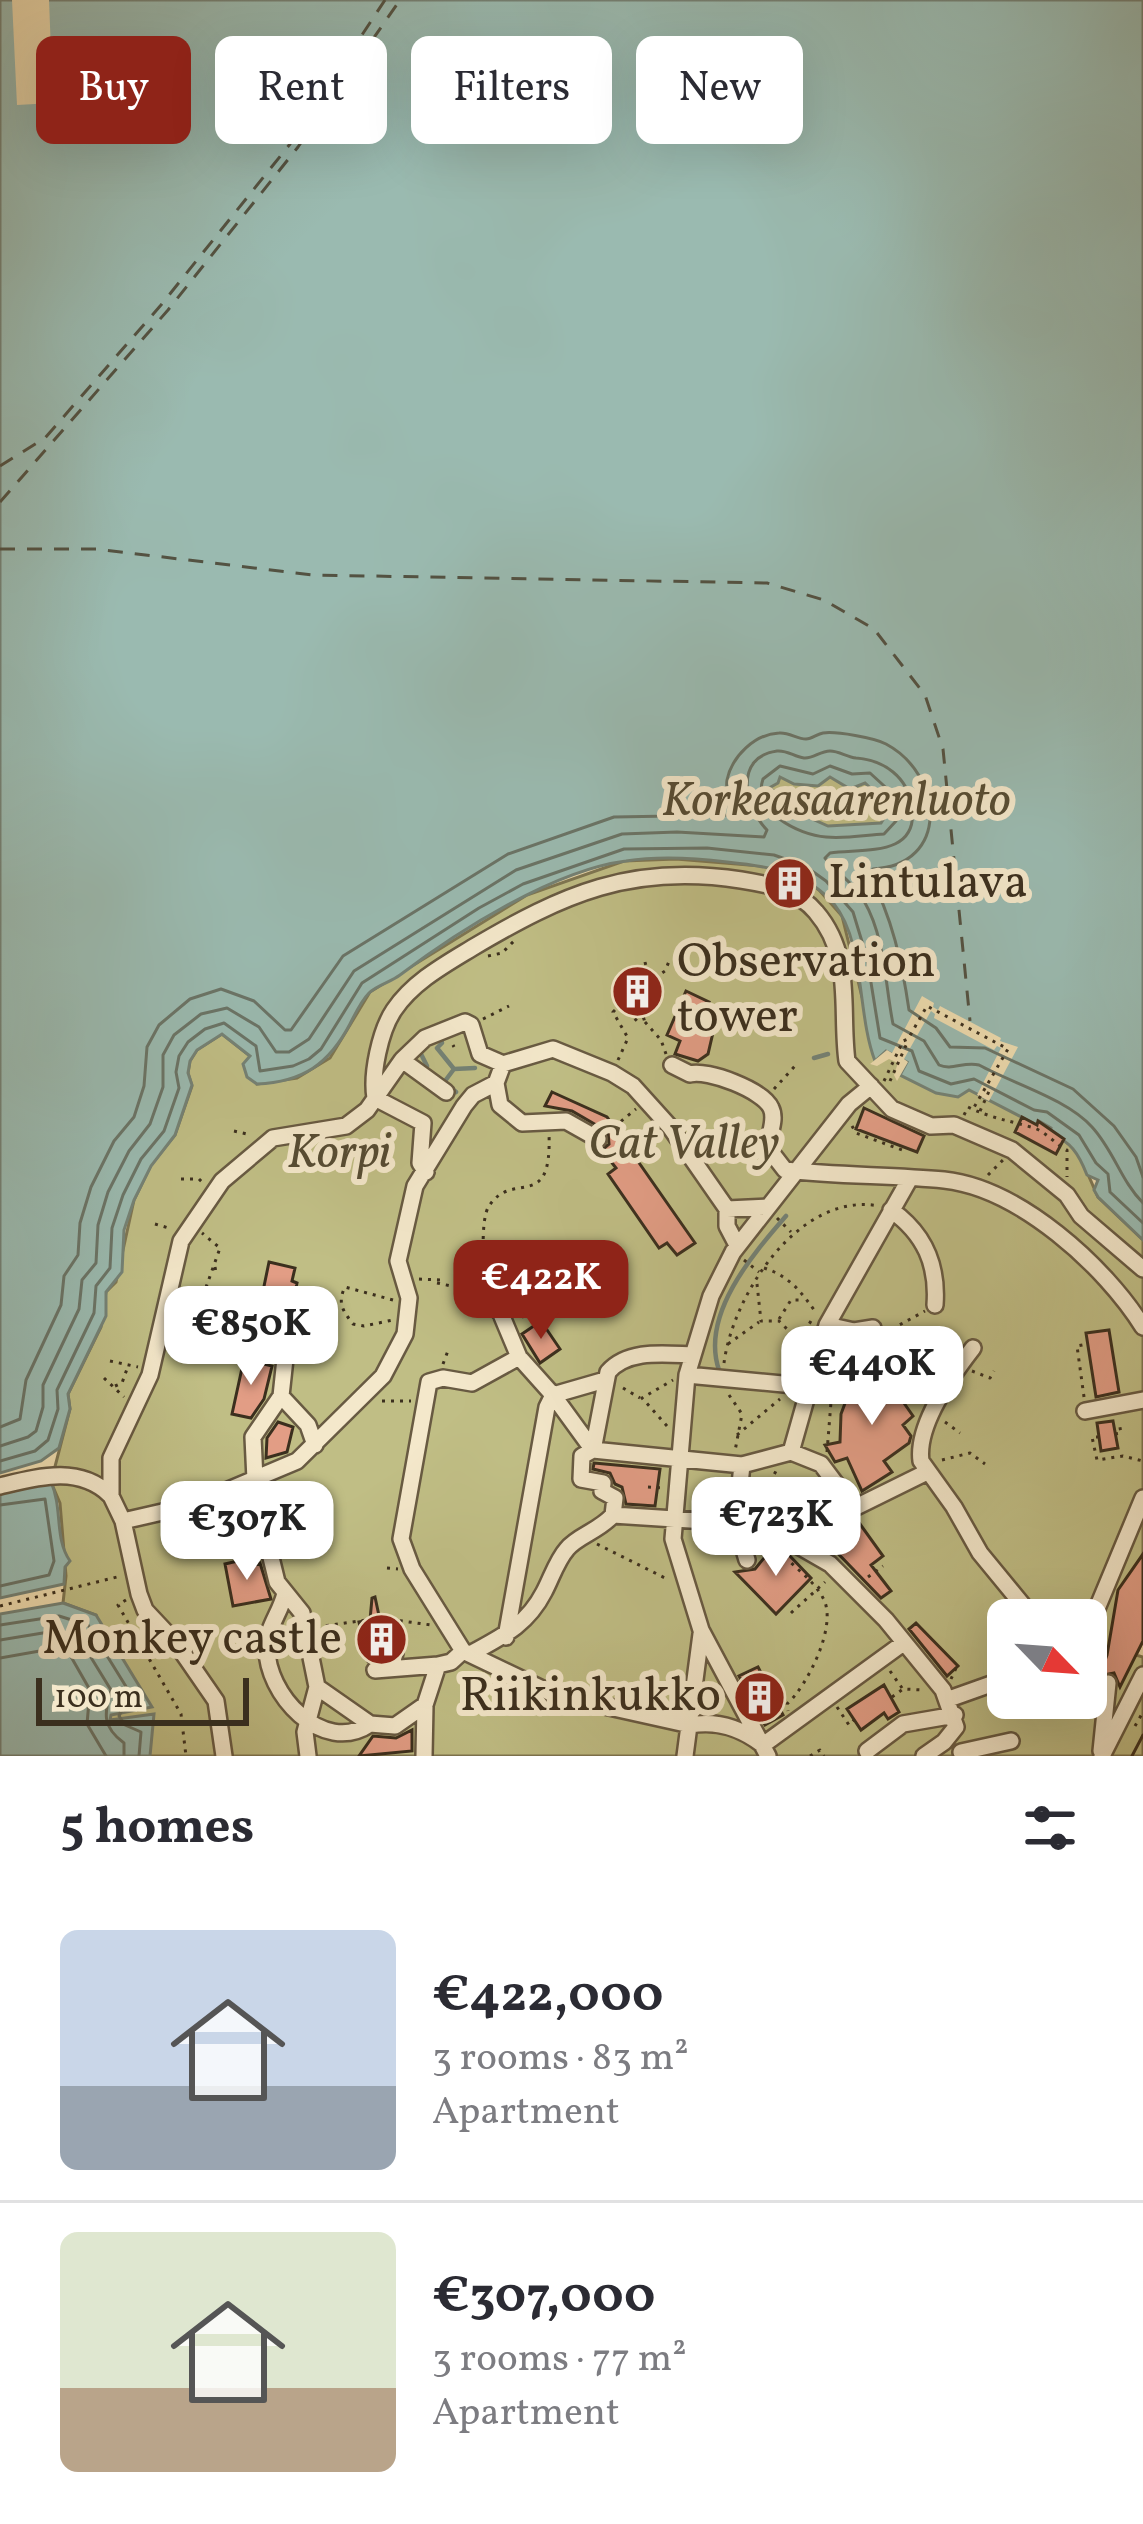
<!DOCTYPE html>
<html lang="en">
<head>
<meta charset="utf-8">
<style>
  body { margin:0; font-family:Vollkorn,serif; background:#f2f2f3; color:#2b2b33; height:100vh; display:flex; flex-direction:column; font-size:45px; white-space:nowrap }
  * { box-sizing:border-box; margin:0 }
  p { font-size:39px; color:#7c7c81 }
  .icon { flex:none; width:66px; height:66px; fill:none; stroke:currentColor; stroke-width:2; stroke-linecap:round; stroke-linejoin:round }
  .map { position:relative; height:1756px; overflow:hidden }
  .drawer { display:flex; flex-direction:column; background:#fff; flex:1 }
  .drawer>* { flex:none }
  .top-card { position:absolute; left:36px; top:36px; width:1071px; height:108px; display:flex; gap:24px }
  .needle { width:78px; rotate:115deg }
  .fabs { position:absolute; left:987px; top:1599px; display:grid; gap:24px }
  .fabs a { display:grid; place-items:center; width:120px; height:120px; border-radius:18px; background:#fff; box-shadow:0 12px 48px #0002; font-size:60px }
  .scale { position:absolute; left:36px; bottom:30px; width:213px; box-sizing:border-box; padding-left:12px; border:6px solid #3b2f1e; border-top:0; font-size:33px; line-height:42px; white-space:nowrap; color:#3b2f1e; -webkit-text-stroke:9px #f4e8cb; paint-order:stroke }
  .price { position:absolute; translate:-50% -102px; padding:0 27px; border-radius:24px; background:#fff; color:#222; font-size:39px; line-height:78px; filter:drop-shadow(0 3px 6px #0008) }
  .price::after { content:''; position:absolute; left:50%; top:72px; width:36px; height:27px; margin-left:-18px; background:inherit; clip-path:polygon(0 0,100% 0,50% 100%) }
  .price.active { background:#8f2418; color:#fff }
  ul { padding:0; list-style:none }
  li { display:flex; align-items:center; gap:36px; height:300px; padding:0 60px }
  li+li { border-top:3px solid #e1e1e2 }
  li span { display:grid; place-items:center; flex:none; width:336px; height:240px; border-radius:18px; color:#555 }
  li>.icon { margin-inline-start:auto }
  span .icon { width:144px; height:144px; fill:#fffc; stroke-width:1 }
  li b { font-size:51px }
  h2 { display:flex; justify-content:space-between; align-items:center; height:144px; padding:0 60px; font-size:51px }
  .pill { padding:0 42px; border-radius:18px; background:#fff; box-shadow:0 12px 48px #0002; font-size:42px; line-height:108px }
  .pill.active { background:#8f2418; color:#fff }
  .map>svg:first-child { display:block }
</style>
</head>
<body>
<div class="map">
<svg width="1143" height="1756" viewBox="0 0 1143 1756">
  <rect width="100%" height="100%" fill="#eedcaf"/>
  <filter id="stains"><feTurbulence type="fractalNoise" baseFrequency=".00167" numOctaves="4"/><feColorMatrix values="0 0 0 0 .2 0 0 0 0 .09 0 0 0 0 .02 0 0 0 .5 -.17"/></filter>
  <radialGradient id="worn" r=".72"><stop offset=".6" stop-color="#630" stop-opacity="0"/><stop offset="1" stop-color="#630" stop-opacity=".3"/></radialGradient>
  <path fill="#c0be85" stroke="#7e7652" stroke-width="3" fill-rule="evenodd" d="M 774,737 L 927,796 L 833,867 L 734,759 Z
    M 676,859 L 772,867 L 800,877 L 819,890 L 842,916 L 862,997 L 887,1050 L 1052,1128 L 1079,1154 L 1098,1197 L 1143,1240 L 1143,1641 L 1136,1655 L 1143,1657 L 1143,1756 L 140,1756 L 110,1720 L 96,1615 L 63,1603 L 66,1576 L 60,1503 L 51,1482 L 70,1409 L 68,1394 L 101,1327 L 106,1292 L 116,1282 L 134,1200 L 151,1165 L 175,1135 L 192,1086 L 188,1073 L 190,1061 L 197,1050 L 222,1034 L 250,1056 L 257,1084 L 297,1078 L 330,1058 L 370,992 L 527,895 L 624,861 ZM 1008,1620 L 1086,1620 L 1086,1698 L 1008,1698 Z"/>
  <path fill="#9abab0" stroke="#748276" stroke-width="3" fill-rule="evenodd" d="M 0,0 L 1143,0 L 1143,1240 L 1098,1197 L 1094,1190 L 1098,1180 L 1087,1175 C 1078,1152 1071,1143 1050,1132 L 1051,1128 L 1039,1121 L 1037,1125 L 969,1090 L 958,1097 L 936,1093 L 900,1075 L 907,1062 L 886,1051 L 875,1061 C 857,1015 865,942 834,904 C 806,871 766,866 727,862 C 694,858 659,856 626,861 C 554,870 458,931 400,975 C 391,982 377,985 369,993 C 361,1001 355,1014 350,1024 C 329,1064 303,1082 257,1084 L 247,1077 L 243,1064 L 250,1056 L 222,1034 L 197,1050 L 190,1061 L 188,1073 L 192,1085 L 175,1135 L 151,1166 L 134,1200 L 124,1230 L 122,1272 L 106,1292 L 106,1316 L 68,1394 L 70,1409 L 59,1448 L 41,1461 L 0,1473 ZM 780,777 L 794,784 L 818,786 L 830,777 L 850,789 L 865,783 L 884,801 L 886,815 L 881,823 L 828,826 L 779,804 L 779,794 L 769,788 L 778,783 Z
    M 51,1482 C 63,1509 54,1538 70,1561 L 65,1567 L 64,1584 L 0,1598 L 0,1494 Z
    M 63,1603 L 96,1615 L 152,1707 L 111,1715 L 110,1720 L 154,1714 L 150,1756 L 0,1756 L 0,1614 Z"/>
  <path fill="#eedcaf" d="M 12,0 L 49,0 L 53,103 L 17,105 Z
    M 922,996 L 934,1003 L 933,1007 L 938,1010 L 940,1006 L 1001,1038 L 1000,1041 L 1018,1047 L 989,1101 L 977,1095 L 1001,1048 L 997,1046 L 994,1050 L 934,1018 L 935,1014 L 931,1011 L 904,1059 L 908,1062 L 897,1081 L 894,1075 L 898,1063 L 889,1059 L 877,1066 L 870,1064 L 887,1050 L 892,1053 Z"/>
  <g fill="none" stroke-linecap="round" stroke-linejoin="round">
    <path stroke="#6a7467" stroke-width="3" d="M 780,766 L 813,774 L 830,766 L 852,774 L 870,773 L 894,795 L 896,821 L 884,834 C 866,835 845,839 826,837 C 798,835 752,811 763,779 Z
      M 0,1427 L 20,1419 L 26,1380 L 61,1305 L 64,1276 L 78,1255 L 80,1223 L 91,1187 L 114,1141 L 134,1117 L 144,1086 L 147,1047 L 159,1025 L 190,999 L 221,989 L 254,1001 L 285,1030 L 291,1030 L 343,956 L 508,854 L 614,817 L 729,815 C 731,804 725,793 727,780 C 732,756 755,734 779,733 C 789,732 797,739 806,739 C 812,739 817,734 823,733 C 836,731 875,738 886,744 C 944,775 950,865 873,869 L 869,874 C 892,917 902,962 909,1010 L 936,1028 L 950,1047 L 985,1048 L 1073,1089 L 1114,1126 L 1136,1157 L 1143,1177
      M 0,1446 L 28,1437 L 36,1431 L 43,1407 L 43,1385 L 79,1309 L 82,1280 L 96,1263 L 98,1225 L 108,1192 L 129,1151 L 150,1124 L 163,1087 L 163,1055 L 174,1035 L 201,1014 L 227,1008 L 259,1027 L 276,1052 L 289,1052 L 309,1039 L 354,971 L 516,870 L 622,834 L 677,832 L 764,837 L 767,830 C 745,808 733,757 777,751 C 788,750 794,757 804,758 C 813,759 820,751 830,751 C 839,751 847,757 856,758 C 884,760 908,777 912,807 C 919,858 862,848 830,853 L 825,858 C 837,873 854,883 864,901 C 885,937 885,984 893,1024 L 924,1041 L 939,1065 C 952,1071 964,1061 979,1065 C 1014,1084 1067,1099 1092,1127 C 1114,1151 1121,1181 1143,1203
      M 0,1461 L 35,1451 L 48,1440 L 58,1409 L 57,1390 L 94,1313 L 96,1286 L 110,1268 L 112,1228 L 123,1195 L 141,1159 L 164,1131 L 179,1088 L 176,1072 L 179,1056 L 188,1042 L 205,1029 L 224,1023 L 256,1046 L 260,1071 L 293,1066 L 309,1059 L 321,1049 L 362,983 L 479,908 L 523,884 L 624,849 L 707,848 L 774,855 L 805,866 L 826,881 L 853,912 L 867,958 L 880,1038 L 912,1051 L 919,1071 L 951,1084 L 974,1079 L 1034,1110 L 1047,1112 L 1079,1135 L 1096,1163 L 1108,1174 L 1110,1192 L 1143,1223
      M 0,1505 L 45,1499 L 54,1561 L 49,1575 L 0,1586
      M 0,1625 L 59,1616 L 88,1625 L 130,1693 L 119,1716 L 125,1725 L 141,1732 L 139,1756
      M 0,1640 L 55,1631 L 79,1638 L 111,1690 C 104,1713 102,1727 124,1743 L 124,1756
      M 0,1658 L 51,1649 L 70,1655 L 90,1690 L 87,1724 L 106,1756"/>
    <path stroke="#748276" stroke-width="4.5" d="M 441,1038 L 442,1043 L 437,1048 L 454,1069
      M 421,1054 L 427,1066
      M 814,1058 L 828,1054
      M 443,1081 L 456,1092
      M 445,1081 L 454,1069 L 475,1068
      M 720,1129 L 730,1160
      M 719,1370 C 700,1315 753,1254 786,1216"/>
    <path stroke="#535242" stroke-width="3" stroke-dasharray="15 12" stroke-linecap="butt" d="M 0,466 L 45,438 L 161,305 L 290,144 L 385,0
      M 0,502 L 168,310 L 298,147 L 400,0
      M 0,549 L 96,549 L 313,575 L 767,583 L 824,600 L 874,629 L 925,695 L 943,749 L 970,1021"/>
  </g>
  <path fill="#e29d85" stroke="#3b2f1e" stroke-width="3" d="M 686,991 L 709,1002 L 702,1017 L 715,1024 L 708,1054 L 698,1061 L 675,1054 L 680,1041 L 667,1035 Z
    M 552,1092 L 607,1117 L 695,1243 L 677,1255 L 667,1243 L 659,1248 L 608,1174 L 616,1168 L 602,1150 L 609,1144 L 608,1132 L 572,1111 L 545,1106 Z
    M 864,1108 L 924,1136 L 917,1152 L 856,1129 Z
    M 1022,1117 L 1037,1125 L 1038,1121 L 1064,1139 L 1056,1154 L 1015,1132 Z
    M 269,1262 L 295,1268 L 292,1281 L 297,1283 L 289,1319 L 267,1315 L 271,1298 L 262,1296 Z
    M 541,1321 L 560,1349 L 540,1363 L 522,1334 Z
    M 1109,1330 L 1119,1392 L 1096,1397 L 1086,1333 Z
    M 244,1359 L 272,1366 L 264,1399 L 251,1418 L 232,1414 Z
    M 878,1366 L 913,1416 L 903,1425 L 911,1436 L 909,1443 L 884,1461 L 892,1472 L 862,1491 L 847,1458 L 835,1462 L 825,1445 L 840,1442 L 841,1414 L 847,1398 L 862,1374 L 865,1378 Z
    M 1113,1421 L 1118,1448 L 1101,1451 L 1097,1423 Z
    M 278,1422 L 293,1427 L 287,1452 L 266,1458 L 267,1438 Z
    M 594,1463 L 660,1469 L 655,1506 L 626,1504 L 622,1487 L 615,1484 L 610,1473 L 593,1469 Z
    M 831,1498 L 855,1528 L 860,1524 L 883,1556 L 871,1565 L 891,1591 L 881,1598 L 822,1537 L 816,1541 L 801,1519 Z
    M 773,1547 L 787,1553 L 811,1578 L 776,1614 L 735,1572 L 755,1569 Z
    M 1143,1554 L 1143,1641 L 1120,1687 L 1114,1673 L 1099,1676 L 1107,1655 L 1118,1590 Z
    M 242,1560 L 252,1566 L 260,1563 L 271,1599 L 233,1606 L 225,1564 Z
    M 375,1597 L 381,1625 L 387,1626 L 380,1634 L 381,1657 L 368,1661 L 359,1622 L 370,1620 L 372,1598 Z
    M 916,1623 L 958,1666 L 947,1676 L 909,1629 Z
    M 758,1667 L 783,1715 L 765,1725 L 739,1676 Z
    M 884,1685 L 899,1712 L 888,1719 L 884,1713 L 861,1730 L 847,1709 Z
    M 412,1730 L 412,1751 L 359,1756 L 373,1736 L 396,1738 Z"/>
  <g fill="none" stroke-linecap="round" stroke-linejoin="round">
    <defs>
      <path id="minor" d="M 402,1060 L 425,1038 L 465,1022 L 471,1025 L 480,1054 L 503,1064
        M 672,1065 L 690,1074 C 707,1069 763,1090 771,1108 C 777,1120 768,1135 768,1148 L 785,1170 C 838,1176 892,1175 944,1180 C 1019,1188 1105,1266 1143,1327
        M 496,1083 L 500,1105 L 522,1123 L 566,1121 L 598,1139
        M 375,1098 C 371,1074 380,1031 394,1010 C 413,982 444,965 472,948 C 563,894 632,863 741,880 C 767,884 798,890 816,912 C 854,956 840,1010 847,1061 L 892,1109 L 931,1126 L 954,1125 L 1012,1150 L 1067,1195 L 1081,1216 L 1143,1269
        M 375,1098 L 423,1123 L 420,1163 L 426,1172
        M 727,1209 L 767,1207
        M 891,1210 C 925,1234 938,1265 935,1305
        M 488,1297 L 501,1314 L 519,1357
        M 827,1325 L 854,1331 L 873,1328
        M 288,1331 L 281,1396 L 308,1425 L 315,1445
        M 973,1348 C 952,1375 916,1425 921,1461 L 954,1507 L 980,1553 L 1035,1620
        M 687,1375 L 825,1388 L 833,1357 L 854,1331
        M 605,1380 L 553,1395 L 519,1357 L 472,1383 L 443,1378 L 429,1382 L 401,1539 L 412,1569 L 463,1651 L 555,1695 L 690,1725 C 718,1720 741,1728 763,1745 L 902,1644
        M 553,1395 L 593,1450 L 742,1465 L 791,1452 L 821,1464 L 854,1508 L 927,1472
        M 1085,1411 L 1143,1400
        M 791,1452 L 827,1325 L 909,1180
        M 255,1480 L 253,1437 L 281,1396
        M 249,1483 L 248,1512 L 263,1525 L 277,1582 L 302,1613 L 317,1687 L 305,1732 L 308,1756
        M 0,1486 C 38,1477 79,1465 110,1495
        M 248,1512 L 252,1554
        M 613,1515 L 615,1498 L 602,1491 L 603,1483 L 581,1479 L 582,1456 L 593,1450 L 608,1372 C 628,1349 664,1354 692,1355
        M 123,1521 L 193,1505 L 297,1461 L 383,1376 L 405,1334 L 409,1298 L 398,1261 L 415,1186 L 464,1106 L 473,1095 L 496,1083 L 503,1064 L 553,1049 L 612,1073 L 633,1086 L 670,1127 L 727,1209 L 727,1226 L 737,1245
        M 736,1523 L 783,1537 L 830,1564 L 886,1620 L 943,1690 L 956,1727 L 944,1742 L 924,1756
        M 736,1523 L 747,1560
        M 285,1593 C 281,1612 267,1627 267,1646 C 265,1694 323,1756 370,1724
        M 1086,1635 L 1143,1498
        M 506,1637 L 547,1407 L 553,1395
        M 472,1653 C 503,1636 527,1625 544,1592 C 551,1579 557,1560 567,1549 C 577,1536 599,1531 613,1515 L 736,1523 L 742,1465
        M 391,1668 L 395,1653 L 392,1637
        M 375,1670 L 438,1665
        M 317,1687 L 370,1724 L 395,1726 L 425,1705 L 438,1665 L 451,1662 L 463,1651
        M 949,1699 L 1008,1678
        M 867,1751 L 903,1724 L 955,1715
        M 1101,1751 L 1108,1683
        M 961,1752 L 1011,1741
        M 224,1756 L 216,1701 L 176,1643 L 145,1610 L 139,1594 L 123,1521 L 111,1496 L 111,1458 L 150,1375 L 181,1241 L 222,1181 L 273,1138 L 346,1126 L 367,1110 L 402,1060 L 446,1092
        M 424,1756 L 425,1705
        M 685,1756 L 701,1634
        M 768,1756 L 701,1630 L 673,1539 L 687,1375 L 711,1296 L 733,1252 L 849,1104 L 871,1086
        M 1102,1756 L 1143,1675"/>
    </defs>
    <use href="#minor" stroke="#685a42" stroke-width="20"/>
    <path stroke="#3b2f1e" stroke-width="3" stroke-dasharray="3 6" stroke-linecap="butt" d="M 488,956 L 502,953 L 514,941
      M 645,962 L 648,974
      M 624,970 L 628,981
      M 655,978 L 665,971 L 670,959
      M 622,1003 L 632,997
      M 483,1019 L 509,1006
      M 645,1022 L 661,1040 L 666,1054
      M 453,1045 L 454,1047
      M 618,1060 L 628,1038 L 613,1012 L 621,1004 L 619,989 L 644,976 L 654,979 L 655,1003 L 647,1018 L 637,1021 L 621,1004
      M 884,1081 L 903,1041 L 908,1039 L 927,1006 L 1008,1049 L 973,1109
      M 890,1081 L 908,1041
      M 774,1089 L 795,1066
      M 980,1111 L 991,1087
      M 964,1115 L 968,1107 C 990,1118 1011,1121 1034,1128 C 1046,1132 1055,1144 1067,1150 L 1067,1177
      M 852,1126 L 856,1133 L 902,1150
      M 614,1127 L 636,1109
      M 234,1131 L 251,1135
      M 988,1175 L 1003,1160
      M 181,1179 L 199,1179 L 204,1184
      M 777,1218 L 791,1232
      M 155,1224 L 172,1229
      M 744,1260 L 759,1272
      M 215,1267 L 216,1272 L 219,1270
      M 764,1268 C 791,1277 801,1292 817,1314
      M 419,1279 L 440,1280
      M 437,1283 L 475,1291
      M 484,1284 C 484,1266 480,1219 489,1206 C 513,1169 552,1214 549,1134
      M 757,1284 L 761,1321 L 779,1321 L 805,1347
      M 183,1291 L 204,1293 L 220,1248 L 202,1233
      M 393,1300 L 345,1287 C 337,1303 343,1311 353,1324 L 364,1326 L 393,1320
      M 522,1317 L 532,1313
      M 779,1319 L 791,1300 L 800,1300
      M 887,1329 L 933,1344 L 948,1357
      M 892,1329 L 925,1311
      M 800,1339 L 814,1316
      M 933,1342 L 935,1331
      M 881,1343 L 911,1362 L 927,1390
      M 728,1344 L 759,1322
      M 110,1361 L 138,1367
      M 913,1362 L 943,1354
      M 724,1363 C 733,1294 800,1191 879,1206
      M 443,1364 L 449,1348
      M 972,1371 L 990,1378 L 994,1371
      M 104,1378 L 124,1397
      M 115,1386 L 122,1383 L 128,1366
      M 623,1388 L 640,1398
      M 729,1395 L 742,1414 L 735,1451
      M 1084,1397 L 1077,1346 L 1087,1344
      M 382,1401 L 411,1401
      M 945,1422 L 960,1433
      M 667,1426 L 642,1398 L 673,1380
      M 1115,1434 L 1121,1433 L 1119,1422
      M 737,1435 L 780,1399
      M 1099,1437 L 1092,1437 L 1097,1460 L 1123,1456 L 1143,1461
      M 827,1452 L 831,1402
      M 942,1460 L 970,1453 L 985,1464
      M 648,1487 L 663,1488
      M 762,1498 L 777,1469
      M 756,1500 L 761,1500 L 779,1519
      M 782,1520 L 823,1492
      M 597,1544 L 669,1580
      M 785,1557 C 798,1570 816,1583 824,1600 C 837,1627 807,1686 787,1704 L 788,1711
      M 387,1568 L 398,1569
      M 868,1577 L 883,1566
      M 126,1600 L 118,1605 L 181,1714 L 186,1756
      M 0,1606 L 121,1576
      M 791,1613 L 825,1582
      M 373,1617 L 431,1625
      M 317,1627 L 373,1619
      M 890,1671 L 902,1688
      M 951,1679 L 956,1668
      M 892,1697 L 903,1689 L 923,1690
      M 837,1707 L 849,1725 L 854,1720
      M 1135,1726 L 1143,1712
      M 810,1756 L 820,1750 L 824,1756"/>
    <use href="#minor" stroke="#f4e8cb" stroke-width="15"/>
    <path stroke="#3b2f1e" stroke-width="3" d="M 1132,1756 L 1143,1735"/>
  </g>
  <defs>
    <symbol id="building-disc" viewBox="-11 -11 22 22"><circle r="9.5" fill="#8f2418" stroke="#f4e8cb"/><path d="M-4-6H4V6H1V3H-1V6H-4ZM-2.5-4.3h1.7v1.8h-1.7ZM.8-4.3h1.7v1.8H.8ZM-2.5-1h1.7V.8h-1.7ZM.8-1h1.7V.8H.8Z" fill="#fff"/></symbol>
  </defs>
  <g fill-rule="evenodd">
    <use href="#building-disc" x="760" y="854" width="59" height="59"/>
    <use href="#building-disc" x="608" y="962" width="59" height="59"/>
    <use href="#building-disc" x="352" y="1610" width="59" height="59"/>
    <use href="#building-disc" x="730" y="1668" width="59" height="59"/>
  </g>
  <g text-anchor="middle" dominant-baseline="central" stroke-width="12" stroke-linejoin="round" paint-order="stroke">
    <g font-size="48" font-style="italic" fill="#564c33" stroke="#f4e8cb">
      <text x="836" y="802">Korkeasaarenluoto</text>
      <text x="684" y="1145">Cat Valley</text>
      <text x="339" y="1154">Korpi</text>
    </g>
    <g font-size="48" fill="#3b2f1e" stroke="#f4e8cb" text-anchor="start">
      <text x="828" y="884">Lintulava</text>
      <text x="677" y="963">Observation<tspan x="677" dy="55">tower</tspan></text>
      <text x="342" y="1640" text-anchor="end">Monkey castle</text>
      <text x="721" y="1697" text-anchor="end">Riikinkukko</text>
    </g>
  </g>
  <rect width="100%" height="100%" filter="url(#stains)"/>
  <rect width="100%" height="100%" fill="url(#worn)"/>
</svg>
<div class="fabs">
<a><svg class="needle" viewBox="-14 -14 28 28"><path d="M0-13l5 13h-10z" fill="#e53935"/><path d="M0 13l5-13h-10z" fill="#7c7c81"/></svg></a>
</div>
<div class="scale">100 m</div>
<b class="price active" style="left:541px;top:1342px">€422K</b>
<b class="price" style="left:251px;top:1388px">€850K</b>
<b class="price" style="left:872px;top:1428px">€440K</b>
<b class="price" style="left:776px;top:1579px">€723K</b>
<b class="price" style="left:247px;top:1583px">€307K</b>
<div class="top-card">
<a class="pill active">Buy</a>
<a class="pill">Rent</a>
<a class="pill">Filters</a>
<a class="pill">New</a>
</div>
</div>
<section class="drawer">
<h2>5 homes<svg class="icon" aria-label="filters" viewBox="0 0 24 24"><path d="M4 7h16M4 17h16"/><circle cx="9" cy="7" r="2"/><circle cx="15" cy="17" r="2"/></svg></h2>
<ul>
<li><span style="background:linear-gradient(#c9d6e8 65%,#9aa5b1 0)"><svg class="icon" aria-label="home" viewBox="0 0 24 24"><path d="M3 11l9-7 9 7M6 9v11h12V9"/></svg></span><div><b>€422,000</b><p>3 rooms · 83 m²</p><p>Apartment</p></div></li>
<li><span style="background:linear-gradient(#dfe7d0 65%,#b9a48a 0)"><svg class="icon" aria-label="home" viewBox="0 0 24 24"><path d="M3 11l9-7 9 7M6 9v11h12V9"/></svg></span><div><b>€307,000</b><p>3 rooms · 77 m²</p><p>Apartment</p></div></li>
</ul>
</section>
</body>
</html>
